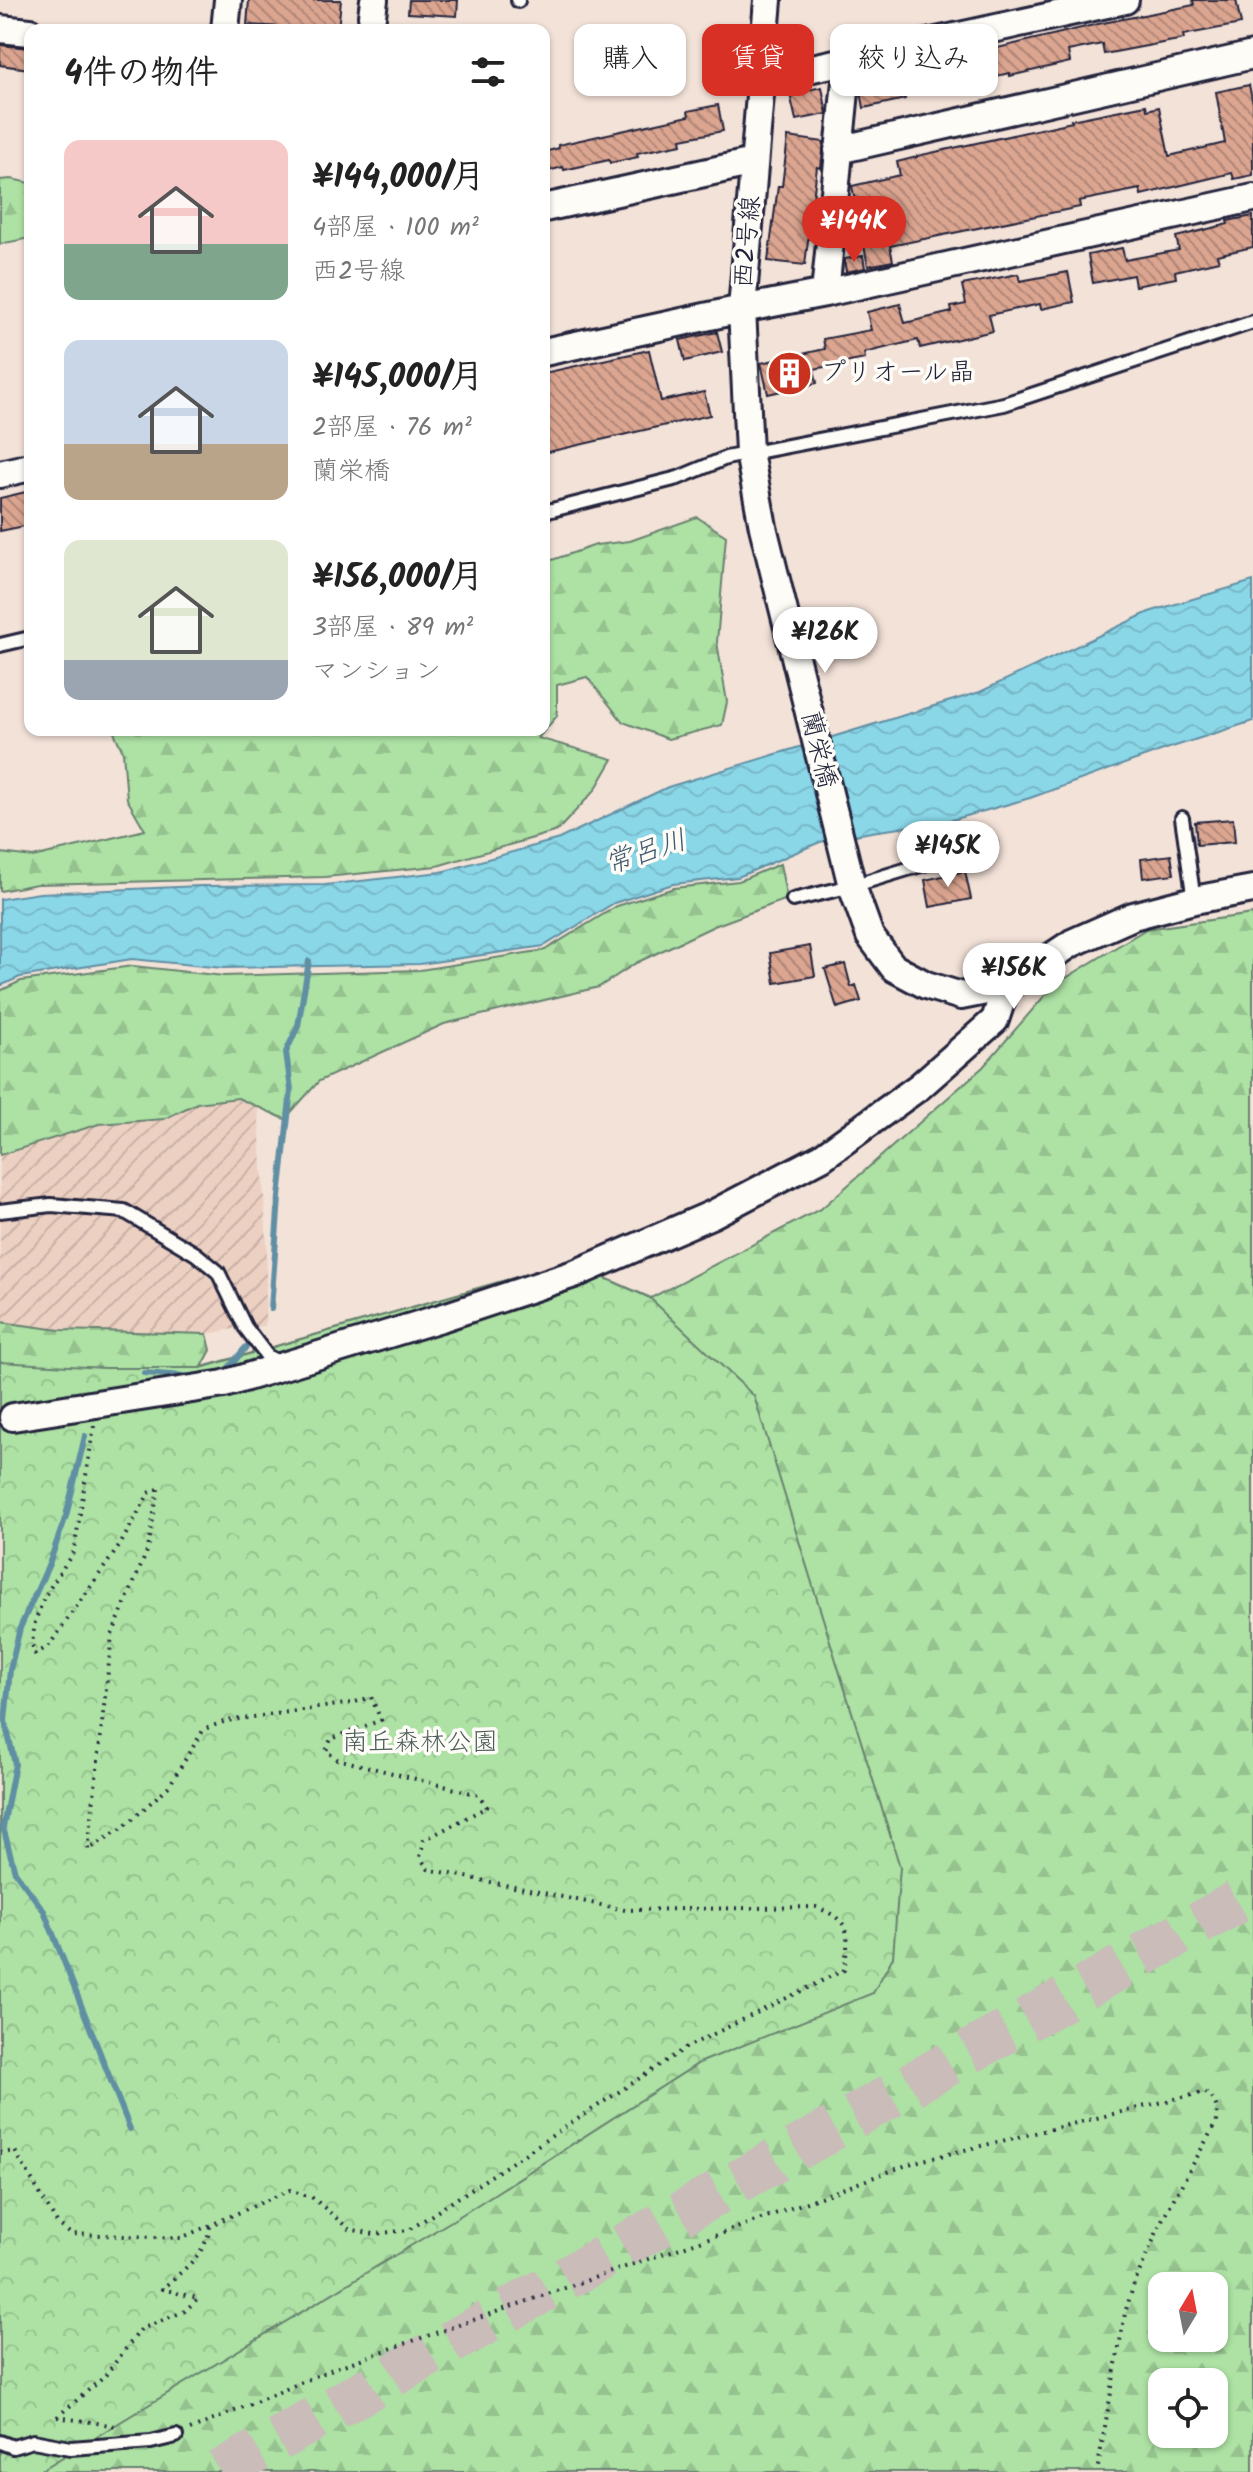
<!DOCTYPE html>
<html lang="ja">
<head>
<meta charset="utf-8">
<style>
  body { margin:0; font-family:Kalam,"Klee One",sans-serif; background:#f2f2f2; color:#222; height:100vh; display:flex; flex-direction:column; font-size:30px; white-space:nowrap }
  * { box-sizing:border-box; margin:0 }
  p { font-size:26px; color:#767676 }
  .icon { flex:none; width:44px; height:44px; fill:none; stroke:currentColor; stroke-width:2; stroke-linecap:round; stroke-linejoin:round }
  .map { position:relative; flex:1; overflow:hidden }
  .drawer { position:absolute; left:24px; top:24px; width:526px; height:712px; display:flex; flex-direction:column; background:#fff; border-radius:16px; box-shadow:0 2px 6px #0004 }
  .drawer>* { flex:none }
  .hud { position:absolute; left:574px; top:24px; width:558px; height:72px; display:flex; gap:16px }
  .needle { width:52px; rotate:10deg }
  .buttons { position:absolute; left:1148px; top:2272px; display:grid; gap:16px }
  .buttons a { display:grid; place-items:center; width:80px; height:80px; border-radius:16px; background:#fff; box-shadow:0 2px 6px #0004; font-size:40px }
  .price { position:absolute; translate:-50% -68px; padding:0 18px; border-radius:28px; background:#fff; color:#222; font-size:26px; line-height:52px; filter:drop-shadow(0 2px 4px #0008) }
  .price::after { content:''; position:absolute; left:50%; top:48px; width:24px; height:18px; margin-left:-12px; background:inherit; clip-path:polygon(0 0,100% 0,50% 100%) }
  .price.on { background:#d93025; color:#fff }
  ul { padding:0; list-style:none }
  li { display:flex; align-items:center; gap:24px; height:200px; padding:0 40px }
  li span { display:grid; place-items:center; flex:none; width:224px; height:160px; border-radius:16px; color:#555 }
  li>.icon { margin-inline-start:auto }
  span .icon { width:96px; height:96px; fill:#fffc; stroke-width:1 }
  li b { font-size:34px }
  h2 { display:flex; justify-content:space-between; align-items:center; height:96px; padding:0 40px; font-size:34px }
  .pill { padding:0 28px; border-radius:16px; background:#fff; box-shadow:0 2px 6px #0004; font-size:28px; line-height:72px }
  .pill.on { background:#d93025; color:#fff }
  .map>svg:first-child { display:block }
</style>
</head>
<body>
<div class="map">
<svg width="1253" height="2472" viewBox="0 0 1253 2472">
  <defs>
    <pattern id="industrial-furrows" width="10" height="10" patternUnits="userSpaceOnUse" patternTransform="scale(2)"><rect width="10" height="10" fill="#ecd0c2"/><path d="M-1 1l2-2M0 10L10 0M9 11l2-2" fill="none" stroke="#cab2a8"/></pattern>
    <pattern id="forest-firs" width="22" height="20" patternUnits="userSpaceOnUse" patternTransform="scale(2)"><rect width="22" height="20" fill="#ade2a4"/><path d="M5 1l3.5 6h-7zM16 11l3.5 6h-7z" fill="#95c28e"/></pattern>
    <pattern id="park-crowns" width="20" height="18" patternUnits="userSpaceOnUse" patternTransform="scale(2)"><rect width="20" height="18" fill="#ade2a4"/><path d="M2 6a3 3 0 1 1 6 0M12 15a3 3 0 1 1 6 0" fill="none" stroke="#95c28e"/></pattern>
    <pattern id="water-waves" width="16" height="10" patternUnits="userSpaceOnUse" patternTransform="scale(2)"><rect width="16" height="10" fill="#8ad7e8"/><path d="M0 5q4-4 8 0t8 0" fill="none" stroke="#77b8c8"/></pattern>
    <pattern id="building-back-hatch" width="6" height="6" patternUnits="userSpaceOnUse" patternTransform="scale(2)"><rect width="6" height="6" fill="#dba590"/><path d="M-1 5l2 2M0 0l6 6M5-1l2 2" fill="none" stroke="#b18677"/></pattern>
  </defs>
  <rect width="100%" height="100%" fill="#f3e2d8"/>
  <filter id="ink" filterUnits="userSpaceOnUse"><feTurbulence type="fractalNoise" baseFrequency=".0125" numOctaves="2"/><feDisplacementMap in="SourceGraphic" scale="16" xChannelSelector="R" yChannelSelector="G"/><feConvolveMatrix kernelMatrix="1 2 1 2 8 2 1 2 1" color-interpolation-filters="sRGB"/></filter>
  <g filter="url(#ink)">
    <path fill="url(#industrial-furrows)" d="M 238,1098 L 258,1106 L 267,1244 L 265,1326 L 245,1327 L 207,1334 L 60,1330 L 0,1322 L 0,1155 L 99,1124 L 164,1119 L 197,1103 Z"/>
    <path fill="url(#forest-firs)" stroke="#688270" stroke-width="2" fill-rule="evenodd" d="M 11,179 L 30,183 L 30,238 L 0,244 L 0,180 Z
      M 697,517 L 726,536 L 717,642 L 727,702 L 722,725 L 668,739 L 623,722 L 587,677 L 557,685 L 557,716 L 538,738 L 613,759 L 595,790 L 557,831 L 437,866 L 325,877 L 37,884 L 0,891 L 0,853 L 33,857 L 145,830 L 127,799 L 123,752 L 113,730 L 544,730 L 544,560 L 552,560 L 596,545 L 630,541 Z
      M 780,864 L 787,899 L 714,926 L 636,963 L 599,987 L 444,1024 L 319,1081 L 285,1119 L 238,1098 L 197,1103 L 164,1119 L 99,1124 L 0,1155 L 0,991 L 21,981 L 133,966 L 224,976 L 420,970 L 545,950 L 617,906 L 674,888 L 739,881 Z
      M 1253,914 L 1253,2472 L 0,2472 L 0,1322 L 60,1330 L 207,1334 L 211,1350 L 202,1367 L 569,1262 L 651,1298 L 822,1208 L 983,1067 L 1053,986 L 1146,929 ZM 1162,2286 L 1214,2286 L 1214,2338 L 1162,2338 ZM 1162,2382 L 1214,2382 L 1214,2434 L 1162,2434 Z"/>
    <path fill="url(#park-crowns)" stroke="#688270" stroke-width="2" d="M 569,1262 L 650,1298 L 754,1396 L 900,1867 L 893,1957 L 873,1993 L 699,2063 L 463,2214 L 38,2472 L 0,2472 L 0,1362 L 104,1368 L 201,1368 Z"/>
    <path fill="url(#water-waves)" stroke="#608fa3" stroke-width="2" d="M 1253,581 L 1253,721 L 1166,749 L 1030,798 L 945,822 L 871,832 L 820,842 L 738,877 L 673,884 L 614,903 L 544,946 L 420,964 L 223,968 L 132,959 L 20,977 L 0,986 L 0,899 L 40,893 L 200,886 L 325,885 L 441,872 L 559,839 L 668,787 L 980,692 L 1149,612 Z"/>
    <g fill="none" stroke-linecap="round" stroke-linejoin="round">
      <path stroke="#608fa3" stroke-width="6" d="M 271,1309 L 279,1197 L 291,1090 L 286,1052 L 298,1026 L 309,961
        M 222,1372 L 227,1370 L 246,1347
        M 144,1373 L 196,1377
        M 85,1436 L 66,1516 L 49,1564 L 20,1628 L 10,1670 L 5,1721 L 15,1764 L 3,1827 L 15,1872 L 44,1911 L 130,2129"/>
    </g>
    <path fill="url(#building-back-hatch)" stroke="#22223b" stroke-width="2" d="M 249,0 L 341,0 L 338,30 L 247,25 Z
      M 409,0 L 458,0 L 457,16 L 408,13 Z
      M 1193,0 L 1236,0 L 1241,24 L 1183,35 L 1184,39 L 1104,54 L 1102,44 L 1068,51 L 1070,62 L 1010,76 L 1010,73 L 904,96 L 905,99 L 864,108 L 861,92 L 871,89 L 868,79 L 1098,24 L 1194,5 Z
      M 0,45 L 30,48 L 30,69 L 0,65 Z
      M 1249,85 L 1253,103 L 1253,175 L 1234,179 L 1232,173 L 1141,195 L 1140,189 L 1079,201 L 1080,207 L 890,246 L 893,261 L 868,266 L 852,186 L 900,175 L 897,162 L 917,157 L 917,156 L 1072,122 L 1071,120 L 1146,105 L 1147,110 L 1159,107 L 1169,156 L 1225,143 L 1216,92 Z
      M 822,87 L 827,114 L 796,120 L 790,94 Z
      M 718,105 L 723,131 L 681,139 L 682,144 L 637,153 L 638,157 L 610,163 L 609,160 L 564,170 L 563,167 L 544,172 L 544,152 L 559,148 L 558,145 L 689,116 L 688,111 Z
      M 788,137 L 824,142 L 821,168 L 817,167 L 805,265 L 768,261 L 778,186 L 782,186 Z
      M 1253,216 L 1253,247 L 1217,255 L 1219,261 L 1175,271 L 1176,278 L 1135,286 L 1133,275 L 1093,283 L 1088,255 L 1122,248 L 1125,260 L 1179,250 L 1176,237 L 1228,224 L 1227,221 Z
      M 863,256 L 865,268 L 846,272 L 844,259 Z
      M 1068,272 L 1074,302 L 1041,309 L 1040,304 L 989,315 L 993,331 L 920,348 L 918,340 L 864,353 L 865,359 L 814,369 L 817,383 L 768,394 L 761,363 L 825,349 L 823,339 L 871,330 L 867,312 L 900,304 L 905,323 L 952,312 L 951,307 L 966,304 L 962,285 L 1018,274 L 1020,281 Z
      M 717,332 L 722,352 L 685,361 L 680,340 Z
      M 649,350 L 661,401 L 704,392 L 710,415 L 544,453 L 544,373 Z
      M 30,491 L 30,525 L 0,531 L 0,498 Z
      M 1233,819 L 1235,842 L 1197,845 L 1195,822 Z
      M 1171,855 L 1174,874 L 1143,878 L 1141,859 Z
      M 965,871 L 971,899 L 930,907 L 925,880 Z
      M 810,946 L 815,976 L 775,983 L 770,953 Z
      M 845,964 L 851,987 L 856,985 L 861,1001 L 837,1008 L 825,969 Z"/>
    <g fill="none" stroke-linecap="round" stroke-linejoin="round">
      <path stroke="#c9bcb9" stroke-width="44" stroke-dasharray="44 22" stroke-linecap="butt" d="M 220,2472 L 1253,1893"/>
      <defs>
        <path id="service" d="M 518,1 L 518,0
          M 544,512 L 678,478 L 726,458 L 1004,404 L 1253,322
          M 0,645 L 30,638
          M 1182,818 L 1194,900
          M 793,900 L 852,886 L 990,844
          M 0,1211 L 51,1205 L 124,1211 L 196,1254 L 218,1272 L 245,1327 L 267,1356 L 281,1364
          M 0,2442 L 13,2447 L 33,2441 L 71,2448 L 151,2442 L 176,2436"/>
        <path id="minor" d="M 768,0 L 742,309 L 749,452 L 763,527 L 852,886 L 870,936 L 894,968 L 926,985 L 961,996 L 1006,987 L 1072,943 L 1133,916 L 1194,900 L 1253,889
          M 372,16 L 374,0
          M 0,29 L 30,32
          M 225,30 L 228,0
          M 762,79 L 1125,0
          M 838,150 L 1253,55
          M 544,208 L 754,162
          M 825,293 L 848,61
          M 544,352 L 742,309 L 825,293 L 1253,198
          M 0,474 L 30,467
          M 13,1417 L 224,1384 L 444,1317 L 577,1273 L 713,1214 L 822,1157 L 920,1086 L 995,1020 L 1006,987"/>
      </defs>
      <use href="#service" stroke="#22223b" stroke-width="18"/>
      <use href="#minor" stroke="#22223b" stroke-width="32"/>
      <path stroke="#22223b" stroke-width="4" stroke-dasharray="2 6" stroke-linecap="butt" d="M 94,1426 L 74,1551 L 44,1597 L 35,1622 L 32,1644 L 35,1654 L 48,1647 L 120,1545 L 149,1493 L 158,1489
        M 0,2153 L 15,2151 L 57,2223 L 71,2234 L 181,2238 L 290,2190 L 313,2198 L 349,2229 L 374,2234 L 409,2230 L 687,2047 L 844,1970 C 849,1934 854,1922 816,1907 L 625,1910 L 428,1869 L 420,1857 L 424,1840 L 487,1807 L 479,1795 L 337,1759 L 326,1751 L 331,1739 L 381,1720 L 371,1697 L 352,1703 L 226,1721 L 204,1729 L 169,1786 L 125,1826 L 88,1850 L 112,1635 L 148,1549 L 158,1489
        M 57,2417 L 104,2377 L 141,2329 L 185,2311 L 198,2298 L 162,2289 C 182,2271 208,2253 210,2225
        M 57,2417 L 117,2426
        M 190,2430 L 335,2368 L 723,2233 L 915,2162 L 1204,2092 C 1216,2099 1218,2107 1217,2121 L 1163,2218 L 1134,2284 L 1125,2313 L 1097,2472"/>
      <use href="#service" stroke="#fdfcf7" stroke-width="12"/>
      <use href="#minor" stroke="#fdfcf7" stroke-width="26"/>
    </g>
  </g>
  <defs>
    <symbol id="building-disc" viewBox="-11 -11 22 22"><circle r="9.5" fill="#c8321e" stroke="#fdfcf7"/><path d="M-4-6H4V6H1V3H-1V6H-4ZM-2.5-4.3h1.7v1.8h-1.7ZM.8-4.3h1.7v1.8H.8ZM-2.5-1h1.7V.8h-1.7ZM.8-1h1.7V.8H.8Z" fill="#fff"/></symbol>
  </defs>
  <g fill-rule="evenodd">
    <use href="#building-disc" x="764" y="348" width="51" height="51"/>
  </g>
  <g text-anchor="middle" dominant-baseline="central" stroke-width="7" stroke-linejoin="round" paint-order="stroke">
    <g font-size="26" fill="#22223b" stroke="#fdfcf7">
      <text transform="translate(748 242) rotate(-85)">西2号線</text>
      <text transform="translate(818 750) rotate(76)">蘭栄橋</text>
    </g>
    <g font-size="26" fill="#22223b" stroke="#fdfcf7" text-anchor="start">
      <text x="820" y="373">プリオール晶</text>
    </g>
    <g font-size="26" fill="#4c5c5a" stroke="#fdfcf7">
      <text x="420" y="1743">南丘森林公園</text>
    </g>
    <g font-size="28" font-style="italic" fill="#41586f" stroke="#fdfcf7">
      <text transform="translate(646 853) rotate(-18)">常呂川</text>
    </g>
  </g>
</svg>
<div class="buttons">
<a><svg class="needle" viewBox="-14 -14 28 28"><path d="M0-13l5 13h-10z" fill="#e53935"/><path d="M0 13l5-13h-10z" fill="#767676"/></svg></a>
<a><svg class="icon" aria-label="locate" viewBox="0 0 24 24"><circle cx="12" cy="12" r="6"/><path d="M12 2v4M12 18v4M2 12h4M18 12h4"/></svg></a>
</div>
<b class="price on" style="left:854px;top:264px">¥144K</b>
<b class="price" style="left:825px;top:675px">¥126K</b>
<b class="price" style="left:948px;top:889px">¥145K</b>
<b class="price" style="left:1014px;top:1011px">¥156K</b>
<div class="hud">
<a class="pill">購入</a>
<a class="pill on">賃貸</a>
<a class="pill">絞り込み</a>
</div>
<section class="drawer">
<h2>4件の物件<svg class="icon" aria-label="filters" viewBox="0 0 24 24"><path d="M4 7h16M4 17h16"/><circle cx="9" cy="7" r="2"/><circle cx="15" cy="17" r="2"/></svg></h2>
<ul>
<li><span style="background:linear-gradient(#f6c9c9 65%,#7fa58c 0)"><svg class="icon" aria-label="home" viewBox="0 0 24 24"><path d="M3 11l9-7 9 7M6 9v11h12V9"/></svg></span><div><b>¥144,000/月</b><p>4部屋 · 100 m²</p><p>西2号線</p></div></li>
<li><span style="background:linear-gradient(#c9d6e8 65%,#b9a48a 0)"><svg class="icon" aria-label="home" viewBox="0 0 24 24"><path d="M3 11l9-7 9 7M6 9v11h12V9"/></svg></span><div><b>¥145,000/月</b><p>2部屋 · 76 m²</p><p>蘭栄橋</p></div></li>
<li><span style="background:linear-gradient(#dfe7d0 75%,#9aa5b1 0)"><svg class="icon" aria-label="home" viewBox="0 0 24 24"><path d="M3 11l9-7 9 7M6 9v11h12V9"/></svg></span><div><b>¥156,000/月</b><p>3部屋 · 89 m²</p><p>マンション</p></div></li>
</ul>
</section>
</div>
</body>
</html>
